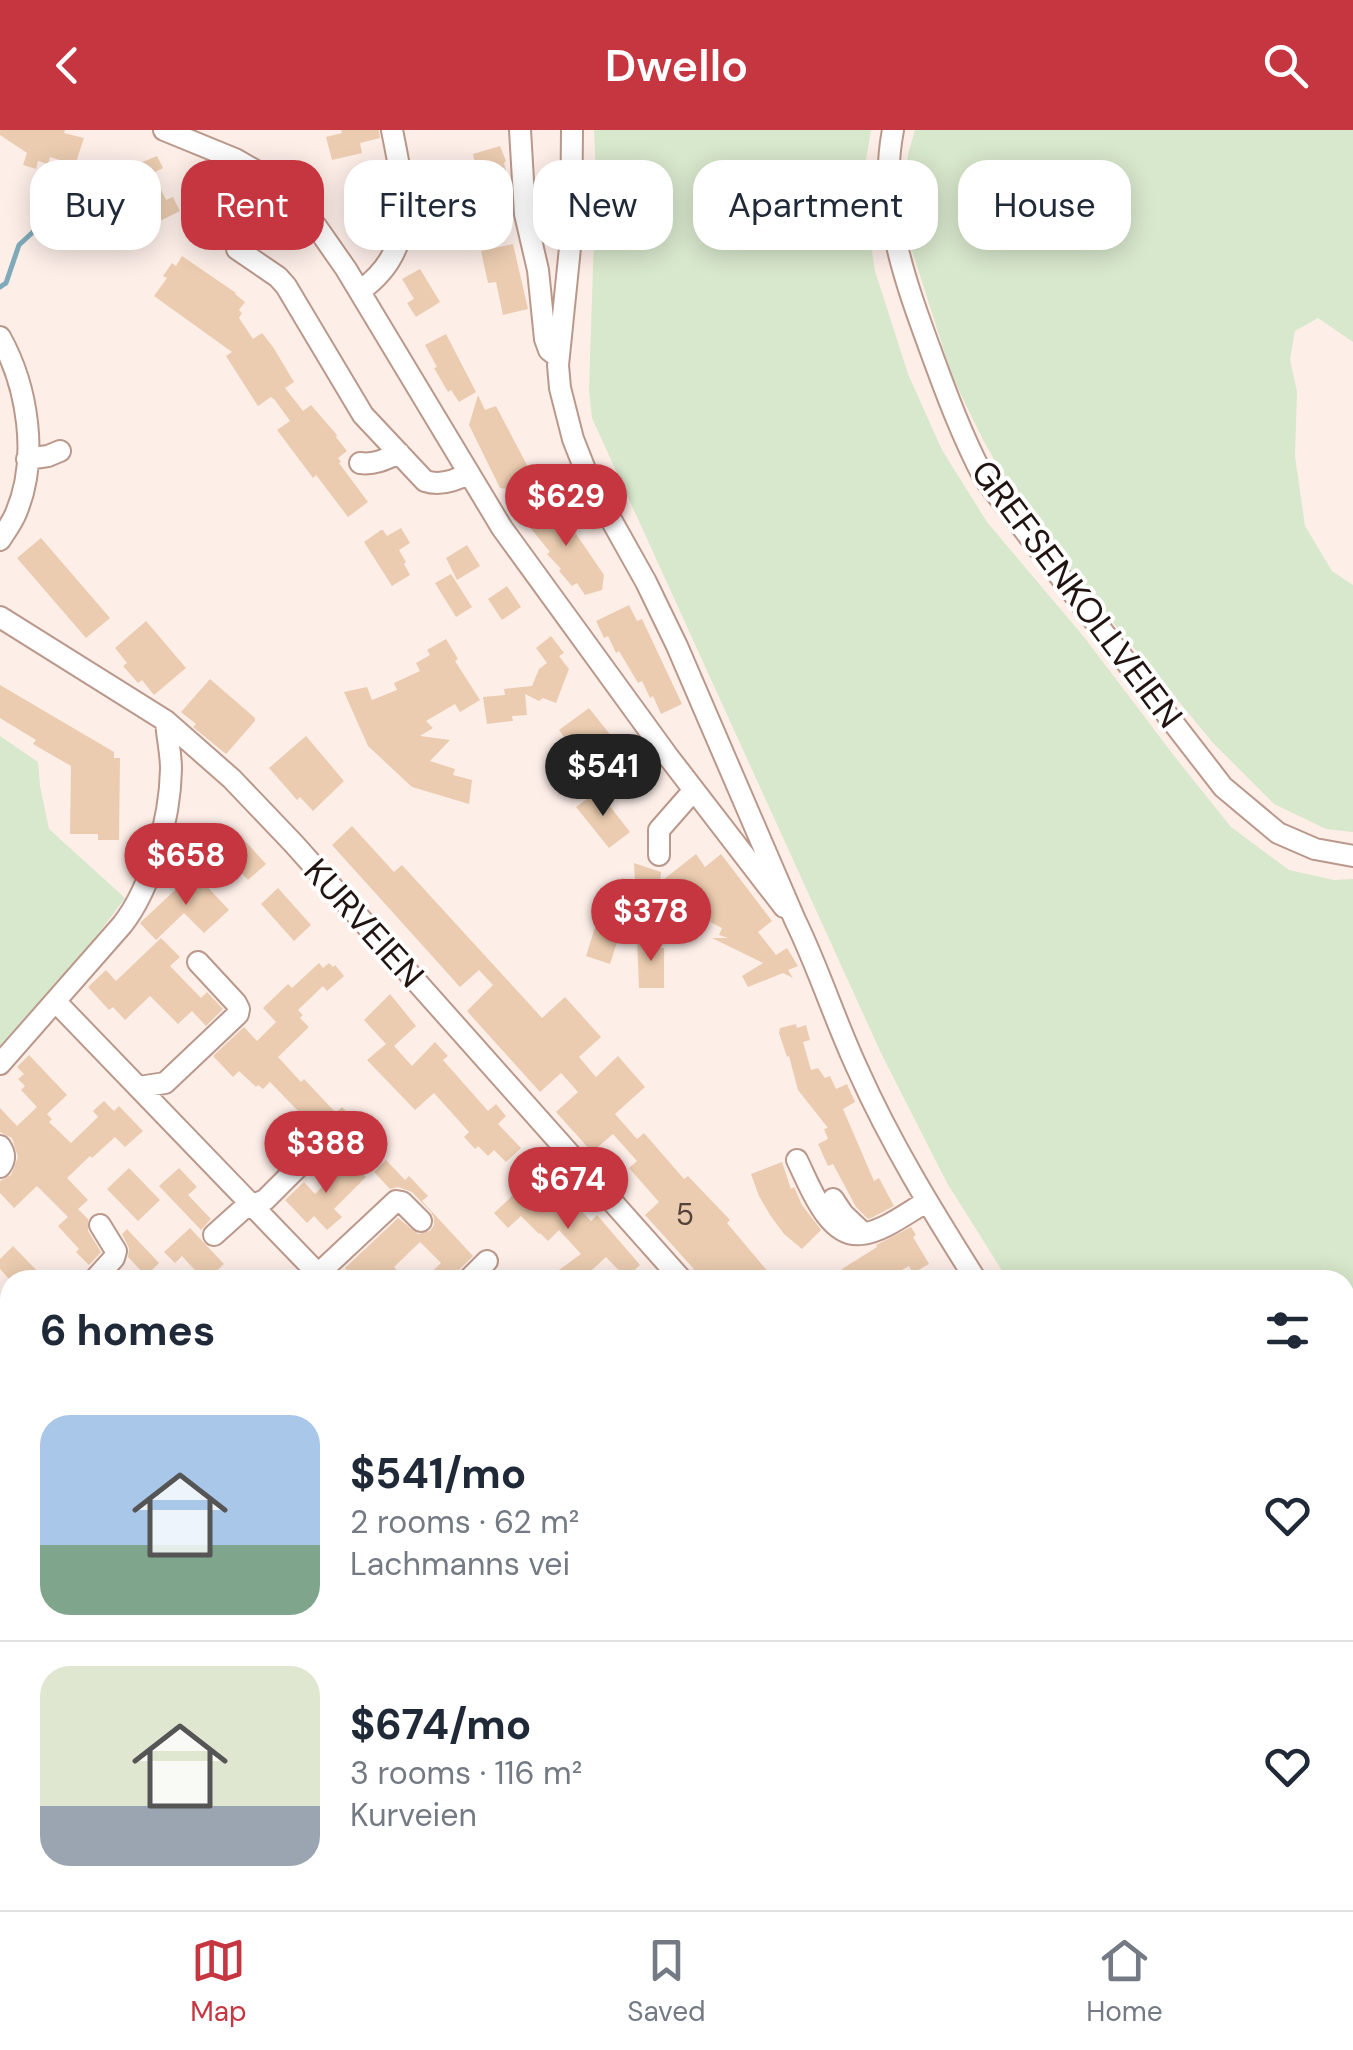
<!DOCTYPE html>
<html lang="en">
<head>
<meta charset="utf-8">
<style>
  body { margin:0; font-family:"DM Sans",sans-serif; background:#f6f6f7; color:#1f2937; height:100vh; display:flex; flex-direction:column; font-size:38px; white-space:nowrap }
  * { box-sizing:border-box; margin:0 }
  p { font-size:32px; color:#747a83 }
  .icon { flex:none; width:55px; height:55px; fill:none; stroke:currentColor; stroke-width:2; stroke-linecap:round; stroke-linejoin:round }
  .map { position:relative; flex:1; overflow:hidden }
  .drawer { position:absolute; left:0px; top:1140px; width:1355px; height:640px; display:flex; flex-direction:column; background:#fff; border-radius:30px 30px 0 0; box-shadow:0 5px 25px #0003 }
  .drawer>* { flex:none }
  .banner { position:absolute; left:30px; top:30px; width:1295px; height:90px; display:flex; gap:20px }
  .price { position:absolute; translate:-50% -85px; padding:0 22px; border-radius:35px; background:#c63641; color:#fff; font-size:32px; line-height:65px; filter:drop-shadow(0 2px 5px #0008) }
  .price::after { content:''; position:absolute; left:50%; top:60px; width:30px; height:22px; margin-left:-15px; background:inherit; clip-path:polygon(0 0,100% 0,50% 100%) }
  .price.selected { background:#222; color:#fff }
  ul { padding:0; list-style:none }
  li { display:flex; align-items:center; gap:30px; height:250px; padding:0 40px }
  li+li { border-top:2px solid #e0e1e3 }
  li span { display:grid; place-items:center; flex:none; width:280px; height:200px; border-radius:30px; color:#555 }
  li>.icon { margin-inline-start:auto }
  span .icon { width:120px; height:120px; fill:#fffc; stroke-width:1 }
  li b { font-size:42px }
  h2 { display:flex; justify-content:space-between; align-items:center; height:120px; padding:0 40px; font-size:42px }
  .tag { padding:0 35px; border-radius:30px; background:#fff; box-shadow:0 5px 25px #0003; font-size:35px; line-height:90px }
  .tag.selected { background:#c63641; color:#fff }
  header { display:flex; justify-content:space-between; align-items:center; height:130px; padding:0 40px; background:#c63641; color:#fff; font-size:45px; font-weight:600 }
  .menu { display:flex; justify-content:space-around; align-items:center; height:140px; border-top:2px solid #e0e1e3; background:#fff; font-size:28px; color:#747a83 }
  .menu a { display:grid; justify-items:center; gap:5px }
  .menu .selected { color:#c63641 }
  .map>svg:first-child { display:block }
</style>
</head>
<body>
<header><svg class="icon" aria-label="back" viewBox="0 0 24 24"><path d="M15 5l-7 7 7 7"/></svg>Dwello<svg class="icon" aria-label="search" viewBox="0 0 24 24"><circle cx="10" cy="10" r="6"/><path d="M15 15l6 6"/></svg></header>
<div class="map">
<svg width="1353" height="1780" viewBox="0 0 1353 1780">
  <rect width="100%" height="100%" fill="#fdeee8"/>
  <path fill="#d8e8cc" d="M 594,0 L 871,0 L 865,36 L 867,89 L 875,141 L 908,244 L 942,320 L 987,392 L 1084,507 L 1175,627 L 1231,697 L 1289,740 L 1334,750 L 1353,749 L 1353,1712 L 1345,1713 L 1345,1150 L 1008,1150 L 947,1053 L 881,923 L 592,288 L 589,260 L 596,46 Z
    M 915,0 L 1353,0 L 1353,212 L 1318,188 L 1295,201 L 1290,229 L 1297,262 L 1295,326 L 1305,396 L 1332,441 L 1353,455 L 1353,702 L 1326,699 L 1274,674 L 1214,614 L 1056,424 L 1011,359 L 982,308 L 952,246 L 911,117 L 903,66 L 908,24 Z
    M 0,606 L 38,632 L 40,656 L 49,699 L 125,768 L 58,858 L 0,917 Z
    M 702,1770 L 912,1770 L 915,1780 L 688,1780 Z"/>
  <g fill="none" stroke-linecap="round" stroke-linejoin="round">
    <path stroke="#7faaba" stroke-width="5" d="M 0,157 L 6,153 L 19,115 L 49,87 L 59,57 L 69,49"/>
  </g>
  <path fill="#ebccb0" d="M 0,0 L 65,0 L 64,3 L 84,8 L 75,35 L 50,27 L 48,34 L 38,31 L 36,39 L 23,35 L 27,23 L 0,5 Z
    M 341,0 L 379,0 L 380,8 L 360,13 L 362,23 L 332,30 L 326,7 L 342,3 Z
    M 500,16 L 506,31 L 504,33 L 508,49 L 493,53 L 494,56 L 480,60 L 473,24 Z
    M 157,26 L 163,38 L 153,43 L 166,70 L 173,67 L 180,81 L 150,96 L 143,81 L 139,83 L 132,69 L 128,71 L 122,58 L 118,59 L 111,45 Z
    M 379,41 L 379,45 L 384,45 L 385,59 L 364,61 L 381,89 L 361,101 L 355,45 Z
    M 513,114 L 528,179 L 503,185 L 496,152 L 488,153 L 481,121 Z
    M 182,126 L 236,163 L 235,164 L 245,172 L 239,180 L 242,183 L 239,188 L 253,209 L 262,203 L 273,217 L 294,252 L 285,258 L 303,281 L 311,275 L 337,305 L 336,307 L 347,321 L 338,328 L 341,332 L 339,333 L 368,372 L 348,387 L 316,345 L 313,348 L 277,300 L 290,291 L 275,270 L 271,267 L 258,276 L 226,226 L 232,222 L 154,166 L 167,148 L 163,146 L 172,133 L 176,136 Z
    M 420,139 L 440,172 L 416,187 L 407,173 L 414,169 L 402,149 Z
    M 446,204 L 476,262 L 459,272 L 451,260 L 448,262 L 434,238 L 437,237 L 425,215 Z
    M 478,265 L 485,280 L 496,276 L 529,339 L 526,350 L 507,359 L 500,358 L 469,295 Z
    M 553,370 L 604,445 L 602,460 L 585,465 L 577,453 L 572,456 L 559,441 L 561,439 L 547,424 L 550,422 L 524,390 Z
    M 401,398 L 410,413 L 399,420 L 406,432 L 404,434 L 410,445 L 392,456 L 364,412 L 381,400 L 383,400 L 387,406 Z
    M 41,408 L 110,488 L 86,508 L 17,428 Z
    M 467,415 L 480,436 L 457,450 L 446,428 Z
    M 451,444 L 472,477 L 456,487 L 435,453 Z
    M 507,456 L 521,477 L 502,490 L 488,469 Z
    M 629,475 L 637,491 L 642,489 L 682,574 L 661,584 L 653,566 L 650,568 L 642,551 L 638,553 L 619,521 L 616,523 L 608,506 L 604,508 L 596,491 Z
    M 146,491 L 186,538 L 154,565 L 142,550 L 138,553 L 123,536 L 127,533 L 115,518 Z
    M 551,506 L 564,523 L 559,526 L 569,539 L 556,573 L 543,568 L 539,571 L 525,564 L 527,585 L 512,586 L 513,591 L 487,594 L 483,567 L 505,565 L 504,559 L 532,556 L 539,539 L 547,533 L 536,518 Z
    M 446,509 L 458,529 L 455,531 L 480,570 L 460,582 L 455,574 L 426,591 L 433,598 L 420,606 L 450,610 L 430,631 L 455,639 L 453,645 L 472,650 L 469,674 L 412,657 L 368,616 L 344,562 L 367,557 L 372,570 L 397,560 L 394,553 L 420,541 L 416,533 L 430,525 L 427,520 Z
    M 210,549 L 255,588 L 255,591 L 226,624 L 193,597 L 196,594 L 181,582 Z
    M 0,555 L 114,622 L 114,628 L 120,628 L 119,710 L 98,710 L 98,704 L 70,704 L 71,636 L 33,614 L 36,610 L 0,588 Z
    M 589,578 L 616,612 L 623,606 L 631,617 L 609,634 L 606,630 L 600,634 L 584,613 L 574,621 L 559,600 Z
    M 306,606 L 344,651 L 313,681 L 300,667 L 297,670 L 269,638 Z
    M 598,661 L 630,702 L 609,718 L 576,677 Z
    M 352,696 L 394,742 L 402,735 L 542,888 L 565,867 L 601,907 L 579,927 L 596,947 L 618,926 L 645,957 L 615,984 L 637,1009 L 644,1003 L 684,1049 L 688,1046 L 730,1090 L 727,1093 L 775,1150 L 700,1150 L 692,1140 L 694,1139 L 645,1085 L 659,1072 L 629,1038 L 637,1031 L 613,1004 L 592,1022 L 556,982 L 578,962 L 561,943 L 540,962 L 467,881 L 493,855 L 479,840 L 460,857 L 332,715 Z
    M 234,699 L 266,734 L 248,750 L 216,715 Z
    M 696,724 L 705,737 L 721,724 L 772,791 L 758,802 L 776,825 L 787,818 L 798,836 L 788,840 L 793,848 L 783,843 L 748,857 L 742,846 L 763,833 L 712,808 L 728,808 L 719,805 L 722,798 L 710,792 L 711,789 L 699,783 L 702,776 L 690,771 L 693,764 L 663,750 Z
    M 634,733 L 661,742 L 657,784 L 636,777 L 635,756 L 610,834 L 586,826 L 599,785 L 622,748 L 635,753 Z
    M 191,745 L 198,752 L 201,750 L 229,780 L 204,803 L 184,783 L 156,810 L 140,793 Z
    M 278,758 L 311,795 L 294,811 L 261,774 Z
    M 161,808 L 180,827 L 170,836 L 201,868 L 207,862 L 223,879 L 206,896 L 192,881 L 178,894 L 150,866 L 125,890 L 113,877 L 109,880 L 88,857 L 106,840 L 116,851 Z
    M 637,810 L 658,810 L 658,818 L 664,818 L 664,858 L 639,858 Z
    M 319,833 L 323,838 L 329,833 L 333,837 L 335,835 L 344,846 L 327,861 L 323,856 L 298,880 L 303,885 L 300,888 L 309,897 L 278,927 L 301,952 L 304,949 L 336,983 L 342,977 L 355,990 L 343,1002 L 334,992 L 326,992 L 294,1021 L 291,1021 L 282,1012 L 285,1009 L 280,1003 L 300,983 L 270,952 L 263,959 L 258,955 L 256,957 L 239,941 L 233,947 L 213,926 L 244,897 L 257,911 L 276,892 L 263,878 L 288,854 L 292,858 Z
    M 390,864 L 416,896 L 394,916 L 412,936 L 435,912 L 448,926 L 443,930 L 488,981 L 496,974 L 506,986 L 498,994 L 521,1018 L 506,1032 L 494,1020 L 488,1026 L 478,1016 L 475,1019 L 464,1007 L 469,1002 L 434,963 L 415,980 L 367,930 L 386,914 L 364,890 Z
    M 796,894 L 797,898 L 806,895 L 810,910 L 803,912 L 811,940 L 818,938 L 825,948 L 830,946 L 836,959 L 847,954 L 855,972 L 843,979 L 874,1051 L 879,1048 L 894,1076 L 873,1087 L 868,1089 L 856,1077 L 833,1034 L 828,1036 L 818,1014 L 828,1009 L 824,999 L 828,998 L 798,960 L 789,926 L 787,927 L 779,903 L 780,898 Z
    M 29,925 L 67,965 L 47,984 L 52,989 L 49,992 L 71,1013 L 98,987 L 93,981 L 104,971 L 114,981 L 119,976 L 143,1001 L 125,1017 L 115,1007 L 92,1028 L 90,1026 L 67,1048 L 88,1070 L 78,1079 L 88,1089 L 88,1101 L 101,1122 L 89,1135 L 76,1122 L 79,1119 L 58,1096 L 68,1087 L 37,1056 L 14,1078 L 0,1063 L 0,1051 L 11,1045 L 18,1027 L 12,1008 L 0,1002 L 0,978 L 17,996 L 37,977 L 21,960 L 25,956 L 18,949 L 24,944 L 17,937 Z
    M 350,1030 L 366,1047 L 334,1079 L 342,1087 L 327,1100 L 314,1086 L 307,1093 L 285,1070 L 304,1052 L 315,1064 Z
    M 386,1030 L 405,1050 L 409,1046 L 428,1066 L 422,1071 L 473,1126 L 458,1141 L 455,1150 L 423,1150 L 441,1133 L 420,1112 L 394,1137 L 406,1150 L 367,1150 L 360,1143 L 354,1148 L 345,1138 L 398,1088 L 418,1104 L 430,1101 L 434,1095 L 434,1088 L 431,1082 L 412,1062 L 398,1057 L 390,1059 L 374,1042 Z
    M 782,1032 L 791,1059 L 794,1057 L 802,1075 L 821,1100 L 802,1119 L 784,1104 L 770,1085 L 759,1066 L 751,1044 Z
    M 129,1038 L 160,1070 L 138,1091 L 107,1059 Z
    M 179,1038 L 197,1057 L 188,1065 L 211,1089 L 201,1100 L 159,1056 Z
    M 530,1049 L 557,1076 L 567,1066 L 591,1091 L 597,1085 L 640,1135 L 626,1148 L 606,1127 L 581,1150 L 545,1150 L 581,1124 L 559,1100 L 548,1111 L 540,1103 L 539,1104 L 521,1086 L 508,1098 L 494,1083 Z
    M 911,1097 L 916,1105 L 913,1107 L 929,1134 L 913,1143 L 909,1136 L 883,1150 L 848,1150 L 842,1139 L 877,1117 L 876,1115 Z
    M 190,1098 L 224,1134 L 207,1150 L 204,1150 L 182,1126 L 175,1133 L 164,1122 Z
    M 127,1099 L 159,1133 L 146,1146 L 128,1127 L 129,1118 L 122,1104 Z
    M 13,1116 L 46,1150 L 10,1150 L 0,1139 L 0,1129 Z"/>
  <g fill="none" stroke-linecap="round" stroke-linejoin="round">
    <defs>
      <path id="minor" d="M 164,0 L 235,29 L 263,45 L 287,64 L 316,96 L 346,139 L 502,398 L 667,625 L 784,777
        M 520,0 L 525,84 L 538,140 L 545,209 L 549,220 L 558,227
        M 572,0 L 571,108 L 558,235 L 560,258 L 573,309 L 590,352 L 646,452 L 677,516 L 795,790 C 819,839 835,891 858,940 C 891,1014 933,1082 976,1150
        M 893,0 C 878,77 904,148 930,219 C 946,263 962,306 984,348 L 1223,657 L 1278,703 L 1315,719 L 1353,726
        M 237,119 L 278,147 L 286,156 L 363,285 L 425,351 C 440,356 455,351 469,343
        M 360,161 C 420,118 404,62 392,0
        M 0,207 C 28,257 39,329 16,383 C 12,393 5,402 0,410
        M 27,329 L 48,326 L 60,321
        M 360,333 C 375,335 386,329 399,323
        M 0,487 L 166,591 L 232,649 L 294,714 L 682,1150
        M 659,725 L 659,700 L 694,660
        M 56,872 L 324,1150
        M 0,934 L 122,795 C 152,757 170,688 171,639 C 171,623 167,607 166,591
        M 139,957 L 165,953 L 238,884 L 239,879 L 236,873 L 198,832
        M 0,1016 C 5,1023 6,1029 0,1037
        M 797,1030 C 809,1054 828,1109 862,1104 C 884,1101 907,1083 926,1072
        M 833,1069 L 843,1084 L 863,1103
        M 214,1105 L 243,1079 L 265,1070 L 330,1005
        M 318,1144 L 396,1071 L 402,1072 L 421,1091
        M 94,1150 L 114,1128 L 116,1121 L 100,1095
        M 468,1150 L 487,1131
        M 0,1239 L 10,1249
        M 0,1600 L 10,1592
        M 0,1680 L 10,1690
        M 0,1722 L 10,1712
        M 436,1770 L 443,1780
        M 895,1770 L 897,1780
        M 1253,1770 L 1254,1780
        M 667,1780 L 682,1770"/>
    </defs>
    <use href="#minor" stroke="#ba988b" stroke-width="24"/>
    <use href="#minor" stroke="#fff" stroke-width="20"/>
  </g>
  <g text-anchor="middle" dominant-baseline="central" stroke-width="8" stroke-linejoin="round" paint-order="stroke">
    <g font-size="30" fill="#544339">
      <text x="685" y="1084">5</text>
    </g>
    <g font-size="35" fill="#221511" stroke="#fff">
      <text transform="translate(1077 464) rotate(53)">GREFSENKOLLVEIEN</text>
      <text transform="translate(364 793) rotate(48)">KURVEIEN</text>
    </g>
  </g>
</svg>
<b class="price" style="left:566px;top:419px">$629</b>
<b class="price selected" style="left:603px;top:689px">$541</b>
<b class="price" style="left:186px;top:778px">$658</b>
<b class="price" style="left:651px;top:834px">$378</b>
<b class="price" style="left:326px;top:1066px">$388</b>
<b class="price" style="left:568px;top:1102px">$674</b>
<div class="banner">
<a class="tag">Buy</a>
<a class="tag selected">Rent</a>
<a class="tag">Filters</a>
<a class="tag">New</a>
<a class="tag">Apartment</a>
<a class="tag">House</a>
</div>
<section class="drawer">
<h2>6 homes<svg class="icon" aria-label="filters" viewBox="0 0 24 24"><path d="M4 7h16M4 17h16"/><circle cx="9" cy="7" r="2"/><circle cx="15" cy="17" r="2"/></svg></h2>
<ul>
<li><span style="background:linear-gradient(#a9c7e8 65%,#7fa58c 0)"><svg class="icon" aria-label="home" viewBox="0 0 24 24"><path d="M3 11l9-7 9 7M6 9v11h12V9"/></svg></span><div><b>$541/mo</b><p>2 rooms · 62 m²</p><p>Lachmanns vei</p></div><svg class="icon" aria-label="heart" viewBox="0 0 24 24"><path d="M12 20l-8-8c-3-5 5-10 8-4 3-6 11-1 8 4z"/></svg></li>
<li><span style="background:linear-gradient(#dfe7d0 70%,#9aa5b1 0)"><svg class="icon" aria-label="home" viewBox="0 0 24 24"><path d="M3 11l9-7 9 7M6 9v11h12V9"/></svg></span><div><b>$674/mo</b><p>3 rooms · 116 m²</p><p>Kurveien</p></div><svg class="icon" aria-label="heart" viewBox="0 0 24 24"><path d="M12 20l-8-8c-3-5 5-10 8-4 3-6 11-1 8 4z"/></svg></li>
</ul>
</section>
</div>
<nav class="menu">
<a class="selected"><svg class="icon" aria-label="map" viewBox="0 0 24 24"><path d="M3 6l6-2 6 2 6-2v14l-6 2-6-2-6 2zM9 4v14M15 6v14"/></svg>Map</a>
<a><svg class="icon" aria-label="saved" viewBox="0 0 24 24"><path d="M7 4h10v16l-5-4-5 4z"/></svg>Saved</a>
<a><svg class="icon" aria-label="home" viewBox="0 0 24 24"><path d="M3 11l9-7 9 7M6 9v11h12V9"/></svg>Home</a>
</nav>
</body>
</html>
